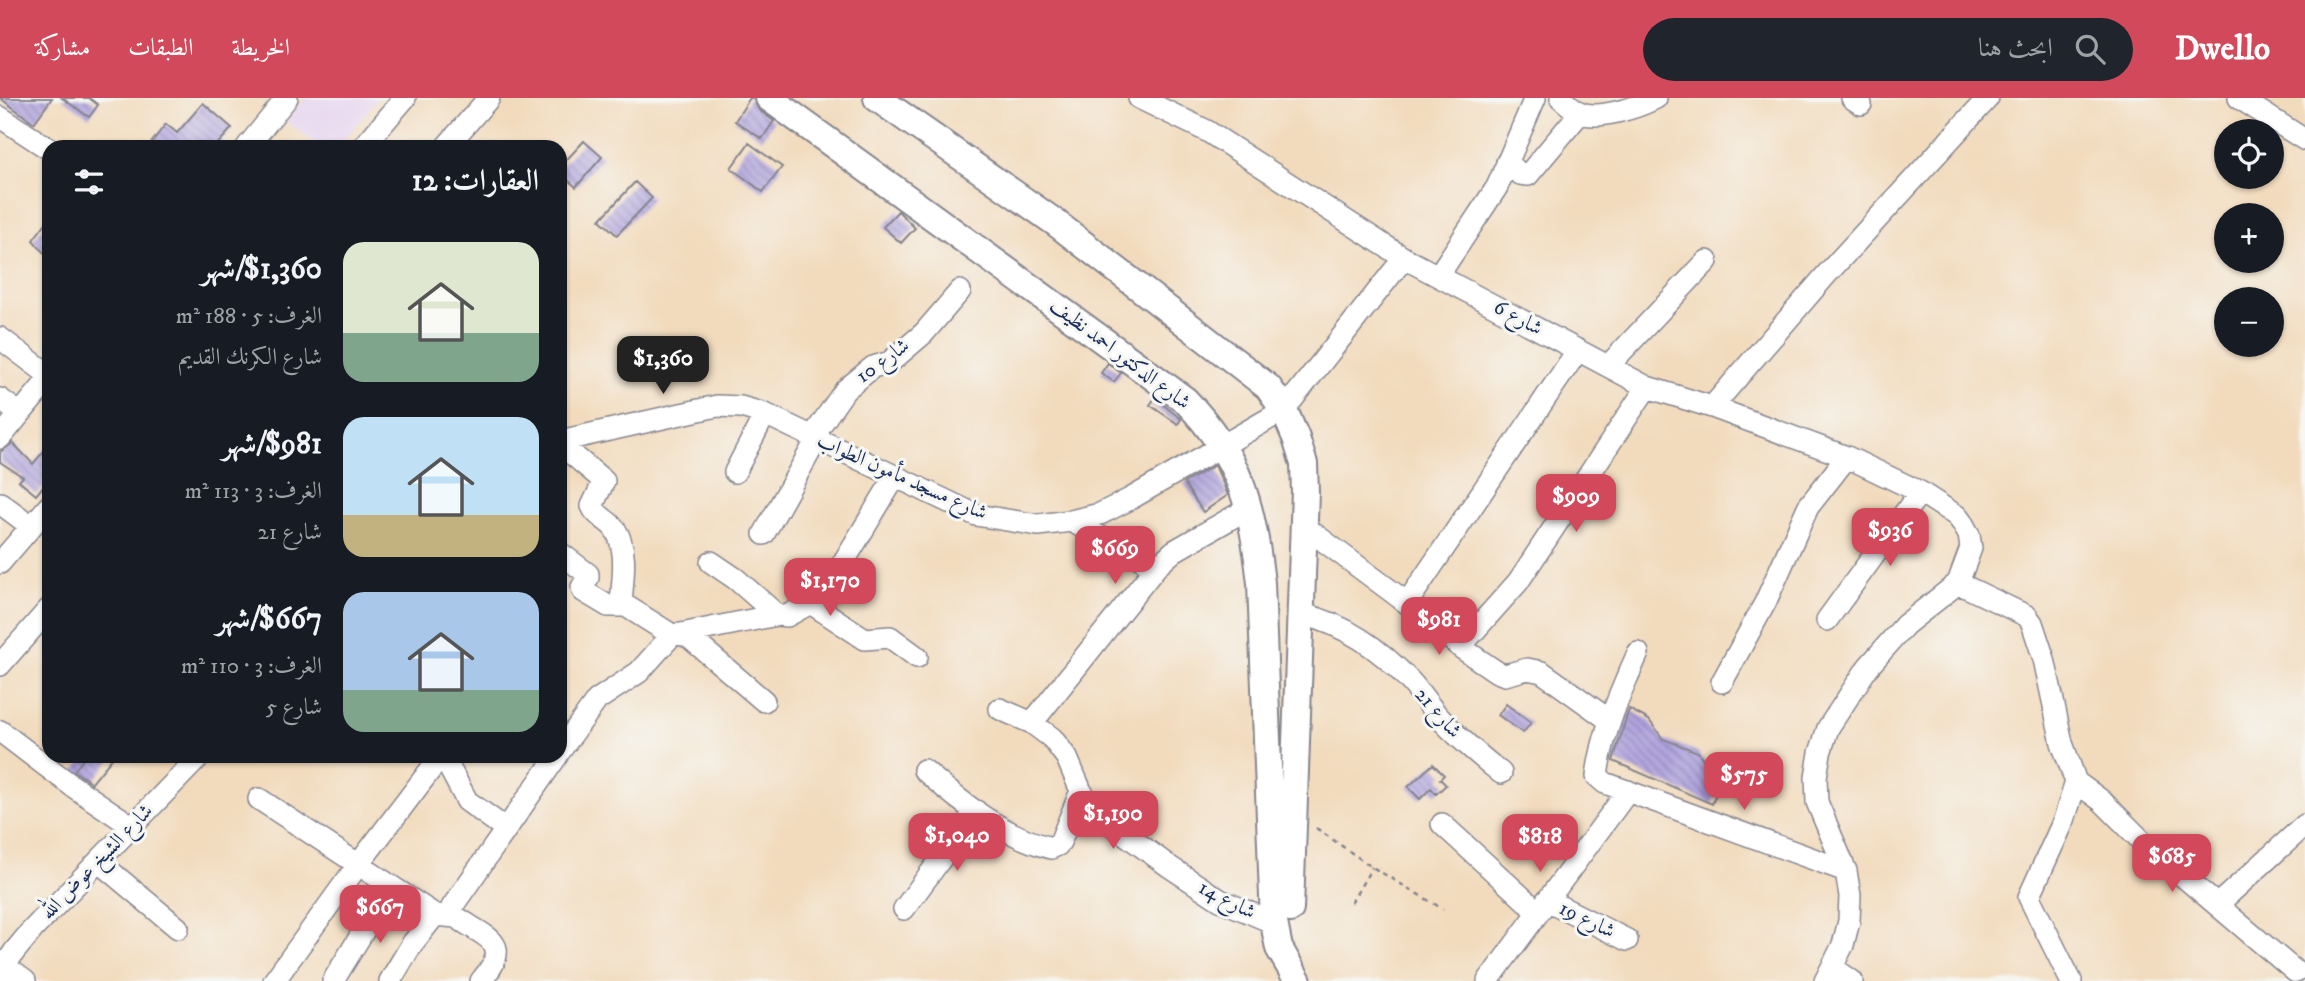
<!DOCTYPE html>
<html lang="ar">
<head>
<meta charset="utf-8">
<style>
  body { margin:0; font-family:"IM FELL DW Pica",Amiri,serif; background:#20242c; color:#f1f3f6; direction:rtl; height:100vh; display:flex; flex-direction:column; font-size:26px; white-space:nowrap }
  * { box-sizing:border-box; margin:0 }
  p { font-size:23px; color:#9ea1a6 }
  .icon { flex:none; width:38px; height:38px; fill:none; stroke:currentColor; stroke-width:2; stroke-linecap:round; stroke-linejoin:round }
  .map { position:relative; flex:1; overflow:hidden; direction:ltr }
  .sheet { position:absolute; left:42px; top:42px; width:525px; height:623px; display:flex; flex-direction:column; background:#171b24; border-radius:21px; box-shadow:0 2px 5px #0004; direction:rtl }
  .sheet>* { flex:none }
  .tools { position:absolute; left:2214px; top:21px; display:grid; gap:14px }
  .tools a { display:grid; place-items:center; width:70px; height:70px; border-radius:50%; background:#171b24; box-shadow:0 2px 5px #0004; font-size:35px }
  .price { position:absolute; translate:-50% -60px; padding:0 16px; border-radius:14px; background:#d1495b; color:#fff; font-size:23px; line-height:46px; filter:drop-shadow(0 2px 4px #0008) }
  .price::after { content:''; position:absolute; left:50%; top:42px; width:21px; height:16px; margin-left:-10px; background:inherit; clip-path:polygon(0 0,100% 0,50% 100%) }
  .price.selected { background:#222; color:#fff }
  ul { padding:0; list-style:none }
  li { display:flex; align-items:center; gap:21px; height:175px; padding:0 28px }
  li span { display:grid; place-items:center; flex:none; width:196px; height:140px; border-radius:21px; color:#555 }
  li>.icon { margin-inline-start:auto }
  span .icon { width:84px; height:84px; fill:#fffc; stroke-width:1 }
  li b { font-size:30px }
  h2 { display:flex; justify-content:space-between; align-items:center; height:84px; padding:0 28px; font-size:30px }
  header { display:flex; align-items:center; gap:42px; box-sizing:border-box; height:98px; padding:0 35px; background:#d1495b; color:#fff }
  header strong { font-size:33px }
  nav { display:flex; gap:38px; margin-inline-start:auto; font-size:24px }
  .search { width:490px; height:63px; background:#20242c; display:flex; align-items:center; gap:18px; box-sizing:border-box; padding:0 24px; border-radius:38px; color:#9ea1a6; font-size:26px }
  .map>svg:first-child { display:block }
</style>
</head>
<body>
<header>
<strong>Dwello</strong>
<div class="search"><svg class="icon" aria-label="search" viewBox="0 0 24 24"><circle cx="10" cy="10" r="6"/><path d="M15 15l6 6"/></svg>ابحث هنا</div>
<nav><a>الخريطة</a><a>الطبقات</a><a>مشاركة</a></nav>
</header>
<div class="map">
<svg width="2305" height="883" viewBox="0 0 2305 883">
  <defs>
    <pattern id="building-back-hatch" width="6" height="6" patternUnits="userSpaceOnUse" patternTransform="scale(1.75)"><rect width="6" height="6" fill="#afa2dd"/><path d="M-1 5l2 2M0 0l6 6M5-1l2 2" fill="none" stroke="#8e84b6"/></pattern>
  </defs>
  <rect width="100%" height="100%" fill="#f6f6f2"/>
  <filter id="ink" filterUnits="userSpaceOnUse"><feTurbulence type="fractalNoise" baseFrequency=".0143" numOctaves="2"/><feDisplacementMap in="SourceGraphic" scale="14" xChannelSelector="R" yChannelSelector="G"/><feConvolveMatrix kernelMatrix="1 2 1 2 8 2 1 2 1" color-interpolation-filters="sRGB"/></filter>
  <filter id="wash" filterUnits="userSpaceOnUse"><feTurbulence type="fractalNoise" baseFrequency=".00686" numOctaves="4" result="noise"/><feDisplacementMap in="SourceGraphic" scale="28" xChannelSelector="R" yChannelSelector="G"/><feGaussianBlur stdDeviation="1.57" result="paint"/><feColorMatrix in="noise" values="0 0 0 0 0 0 0 0 0 0 0 0 0 0 0 0 0 1.4 0 .05"/><feComposite in="paint" operator="in"/></filter>
  <g filter="url(#wash)">
    <rect width="100%" height="100%" fill="#f2dbbd"/>
    <path fill="#e6d3f0" d="M 305,0 L 378,0 L 339,49 L 321,49 L 286,24 Z"/>
    <g id="blocks">
      <path fill="url(#building-back-hatch)" d="M 0,0 L 52,0 L 34,25 Z
        M 62,0 L 89,0 L 98,7 L 89,19 Z
        M 750,0 L 753,0 L 759,12 L 774,23 L 762,41 L 735,23 Z
        M 203,5 L 232,30 L 215,49 L 148,49 L 166,26 L 177,35 Z
        M 584,43 L 602,59 L 576,89 L 560,75 L 560,69 Z
        M 749,45 L 782,69 L 763,94 L 731,70 Z
        M 635,84 L 652,100 L 617,137 L 600,122 Z
        M 898,113 L 915,130 L 901,145 L 883,129 Z
        M 49,121 L 49,161 L 33,142 Z
        M 1108,265 L 1121,275 L 1114,284 L 1101,275 Z
        M 1155,300 L 1181,321 L 1178,326 L 1150,307 Z
        M 13,345 L 33,366 L 49,347 L 49,381 L 36,397 L 19,383 L 23,379 L 0,364 L 0,354 Z
        M 1215,367 L 1228,397 L 1203,414 L 1184,385 Z
        M 1506,606 L 1531,625 L 1523,635 L 1498,617 Z
        M 1629,611 L 1649,622 L 1663,641 L 1698,654 L 1720,685 L 1712,706 L 1613,663 Z
        M 86,658 L 114,658 L 92,685 L 74,673 Z
        M 1433,666 L 1444,677 L 1440,681 L 1446,687 L 1436,696 L 1431,690 L 1420,701 L 1408,689 Z"/>
    </g>
  </g>
  <g filter="url(#ink)">
    <use href="#blocks" fill-opacity="0" stroke="#86858e" stroke-width="2"/>
    <g fill="none" stroke-linecap="round" stroke-linejoin="round">
      <defs>
        <path id="minor" d="M 1139,0 L 1207,33 L 1404,160 L 1647,289 L 1712,309 L 1847,359 L 1920,394 L 1957,418 L 1963,426 L 1969,437 L 1971,450 L 1958,485 L 1905,527 L 1868,569 L 1828,630 L 1820,655 L 1816,679 L 1817,704 L 1846,773 L 1850,798 L 1849,823 L 1843,847 L 1825,883
          M 1561,0 C 1566,4 1573,11 1579,14 C 1597,23 1639,9 1656,0
          M 1852,0 L 1861,6
          M 2239,0 L 2305,42
          M 0,19 L 49,51
          M 247,49 L 287,0
          M 363,49 L 405,0
          M 446,49 L 489,0
          M 1507,64 L 1520,76 L 1528,77 L 1580,15
          M 1438,178 L 1497,89 L 1535,0
          M 0,240 L 49,277
          M 1608,268 L 1707,163
          M 0,301 L 20,316
          M 1712,309 L 1826,177 L 1988,0
          M 813,338 L 845,292 L 873,269 L 890,264 L 924,235 L 960,193
          M 0,340 L 49,281
          M 560,343 L 717,308 L 741,309 L 765,316 L 976,417 L 1038,427 L 1071,423 L 1100,416 L 1130,401 L 1284,312 L 1404,160
          M 560,346 L 604,383 L 592,408 C 596,418 608,422 615,431 C 629,453 622,483 621,507
          M 735,374 L 765,316
          M 0,405 L 31,428
          M 1071,423 L 1156,469
          M 1305,429 L 1407,505 L 1460,549 L 1497,574 L 1505,577 L 1527,571 L 1542,574 L 1609,622
          M 764,436 L 817,341
          M 560,455 L 588,476 L 588,480 L 582,489 L 583,493 L 608,508 L 626,508 L 672,537
          M 711,464 L 736,481 L 777,517 L 787,518 L 823,498 L 895,379
          M 0,465 L 49,408
          M 1958,485 L 2027,518 L 2032,525 L 2044,561 L 2062,645 L 2076,684 L 2064,722 L 2029,799 L 2071,883
          M 1407,505 L 1578,252
          M 812,506 L 865,541 L 890,539 L 917,559
          M 1302,516 C 1346,527 1379,550 1410,583 C 1420,594 1428,606 1437,617 C 1457,639 1479,657 1501,675
          M 1827,522 L 1920,394
          M 681,536 L 777,517
          M 1460,549 L 1518,484 L 1647,289
          M 1638,555 C 1620,596 1603,632 1597,678 L 1605,685 L 1846,773
          M 0,567 L 49,511
          M 1722,584 L 1765,505 L 1808,409 L 1847,359
          M 1000,611 L 1032,625 L 1052,640 L 1067,660 L 1081,693 L 1096,715 L 1170,769 L 1220,802 L 1274,825
          M 1032,625 L 1156,469 L 1174,453 L 1249,410
          M 0,633 L 71,687 L 133,729
          M 560,653 L 597,602 L 639,574 L 672,537 L 681,536 L 690,540 L 764,603
          M 443,658 L 467,703 L 506,731
          M 924,672 C 960,704 1003,738 1051,750 L 1058,747 L 1061,742 L 1081,693
          M 2076,684 L 2102,703 L 2145,746 L 2296,874
          M 259,701 L 435,817 L 456,819
          M 1442,726 L 1538,814
          M 99,764 L 178,830
          M 1547,802 L 1627,842
          M 2217,807 L 2305,727
          M 904,811 L 976,713
          M 5,868 L 25,883
          M 1832,869 L 1852,883
          M 0,875 L 14,854 L 33,831 L 200,658
          M 274,883 L 358,767 L 441,658
          M 333,883 L 391,788
          M 390,883 L 412,846 L 435,817
          M 481,883 C 513,844 490,842 456,819 L 453,815 L 452,809 L 557,658
          M 1488,883 L 1628,693"/>
        <path id="major" d="M 769,0 L 1185,302 C 1241,360 1252,407 1261,485 L 1274,825 L 1279,850 L 1298,883
          M 877,0 L 1056,125 L 1268,289 L 1284,312 L 1296,340 L 1304,366 L 1305,394 L 1290,811"/>
      </defs>
      <use href="#minor" stroke="#86858e" stroke-width="24"/>
      <use href="#major" stroke="#86858e" stroke-width="30"/>
      <path stroke="#86858e" stroke-width="2.5" stroke-dasharray="5 5" stroke-linecap="butt" d="M 1316,730 L 1372,769 L 1443,811
        M 1351,805 L 1372,769"/>
      <use href="#minor" stroke="#fff" stroke-width="21"/>
      <use href="#major" stroke="#fff" stroke-width="26"/>
    </g>
  </g>
  <g text-anchor="middle" dominant-baseline="central" stroke-width="6" stroke-linejoin="round" paint-order="stroke">
    <g font-size="21" fill="#1b2f5e" stroke="#f6f6f2">
      <text transform="translate(1518 220) rotate(28)">شارع 6</text>
      <text transform="translate(1120 256) rotate(37)">شارع الدكتور احمد نظيف</text>
      <text transform="translate(883 263) rotate(-36)">شارع 10</text>
      <text transform="translate(902 379) rotate(24)">شارع مسجد مأمون الطواب</text>
      <text transform="translate(1438 615) rotate(49)">شارع 21</text>
      <text transform="translate(97 764) rotate(-46)">شارع الشيخ عوض الله</text>
      <text transform="translate(1227 802) rotate(27)">شارع 14</text>
      <text transform="translate(1587 822) rotate(26)">شارع 19</text>
    </g>
  </g>
</svg>
<div class="tools">
<a><svg class="icon" aria-label="locate" viewBox="0 0 24 24"><circle cx="12" cy="12" r="6"/><path d="M12 2v4M12 18v4M2 12h4M18 12h4"/></svg></a>
<a>+</a>
<a>−</a>
</div>
<b class="price selected" style="left:663px;top:298px">$1,360</b>
<b class="price" style="left:1576px;top:436px">$909</b>
<b class="price" style="left:1890px;top:470px">$936</b>
<b class="price" style="left:1115px;top:488px">$669</b>
<b class="price" style="left:830px;top:520px">$1,170</b>
<b class="price" style="left:1439px;top:559px">$981</b>
<b class="price" style="left:1744px;top:714px">$575</b>
<b class="price" style="left:1113px;top:753px">$1,190</b>
<b class="price" style="left:957px;top:775px">$1,040</b>
<b class="price" style="left:1540px;top:776px">$818</b>
<b class="price" style="left:2172px;top:796px">$685</b>
<b class="price" style="left:380px;top:847px">$667</b>
<section class="sheet">
<h2>العقارات: 12<svg class="icon" aria-label="filters" viewBox="0 0 24 24"><path d="M4 7h16M4 17h16"/><circle cx="9" cy="7" r="2"/><circle cx="15" cy="17" r="2"/></svg></h2>
<ul>
<li><span style="background:linear-gradient(#dfe7d0 65%,#7fa58c 0)"><svg class="icon" aria-label="home" viewBox="0 0 24 24"><path d="M3 11l9-7 9 7M6 9v11h12V9"/></svg></span><div><b>$1,360/شهر</b><p>الغرف: 5 · 188 m²</p><p>شارع الكرنك القديم</p></div></li>
<li><span style="background:linear-gradient(#bfe0f5 70%,#c2b280 0)"><svg class="icon" aria-label="home" viewBox="0 0 24 24"><path d="M3 11l9-7 9 7M6 9v11h12V9"/></svg></span><div><b>$981/شهر</b><p>الغرف: 3 · 113 m²</p><p>شارع 21</p></div></li>
<li><span style="background:linear-gradient(#a9c7e8 70%,#7fa58c 0)"><svg class="icon" aria-label="home" viewBox="0 0 24 24"><path d="M3 11l9-7 9 7M6 9v11h12V9"/></svg></span><div><b>$667/شهر</b><p>الغرف: 3 · 110 m²</p><p>شارع 5</p></div></li>
</ul>
</section>
</div>
</body>
</html>
